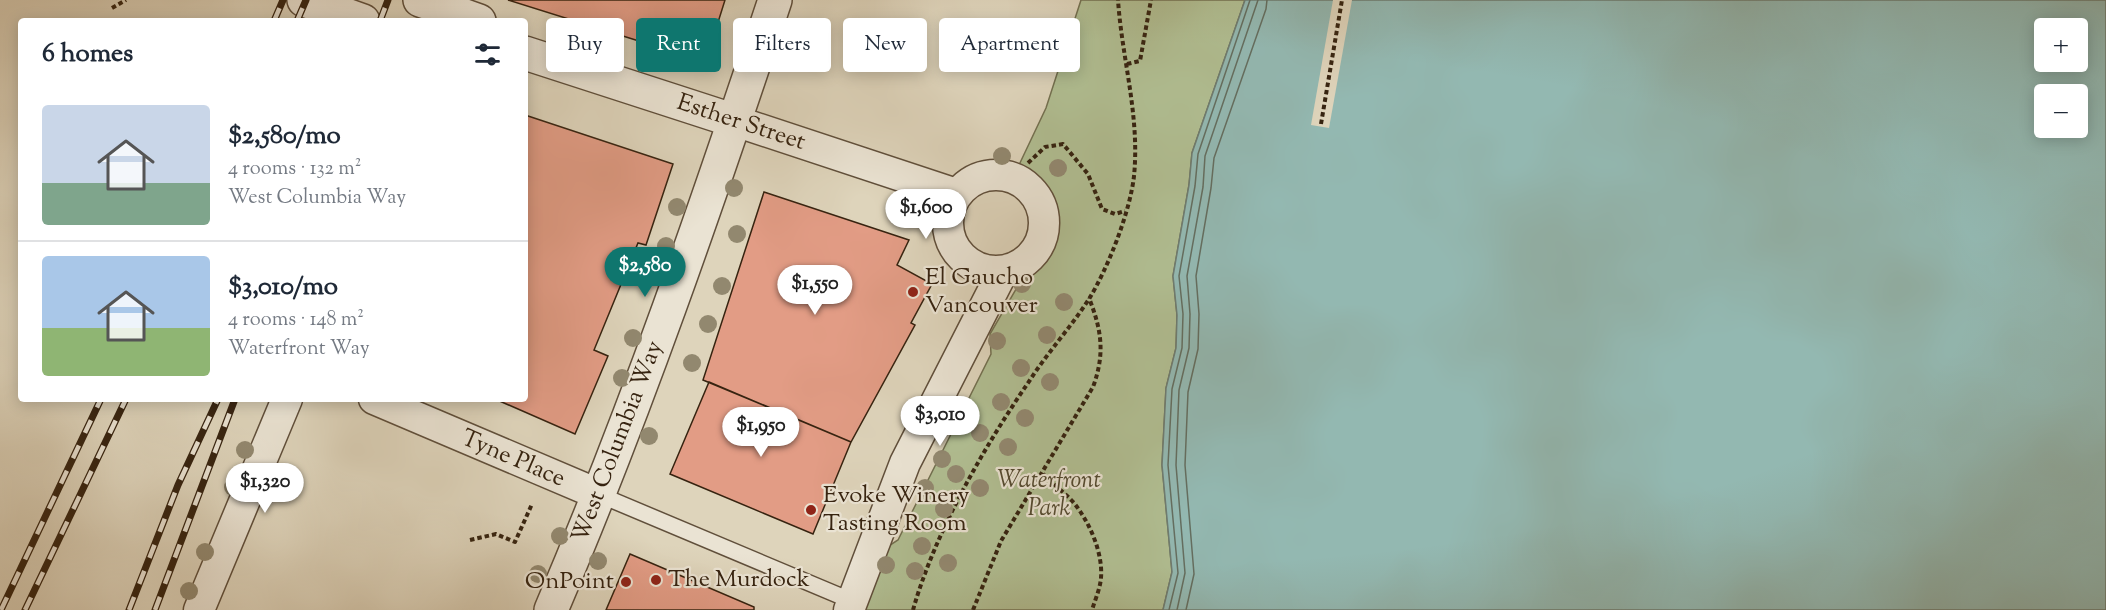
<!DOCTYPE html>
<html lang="en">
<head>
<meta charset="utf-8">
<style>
  body { margin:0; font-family:"Sorts Mill Goudy",serif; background:#f6f6f7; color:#1f2937; height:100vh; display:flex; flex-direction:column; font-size:22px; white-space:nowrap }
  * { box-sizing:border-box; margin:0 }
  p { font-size:20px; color:#747a83 }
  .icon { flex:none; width:33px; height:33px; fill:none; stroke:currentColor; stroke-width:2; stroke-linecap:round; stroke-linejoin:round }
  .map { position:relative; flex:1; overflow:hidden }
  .panel { position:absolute; left:18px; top:18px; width:510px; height:384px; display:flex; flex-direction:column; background:#fff; border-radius:6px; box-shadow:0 3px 15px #0003 }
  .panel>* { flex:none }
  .banner { position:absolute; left:546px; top:18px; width:570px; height:54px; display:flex; gap:12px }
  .buttons { position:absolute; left:2034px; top:18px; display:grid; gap:12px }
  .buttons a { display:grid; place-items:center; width:54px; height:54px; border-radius:6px; background:#fff; box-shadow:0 3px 15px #0003; font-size:30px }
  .price { position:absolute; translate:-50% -51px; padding:0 14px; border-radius:21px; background:#fff; color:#222; font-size:20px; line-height:39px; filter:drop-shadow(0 2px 3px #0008) }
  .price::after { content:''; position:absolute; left:50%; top:36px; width:18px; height:14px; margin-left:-9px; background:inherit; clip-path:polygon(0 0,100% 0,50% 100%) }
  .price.current { background:#0f766e; color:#fff }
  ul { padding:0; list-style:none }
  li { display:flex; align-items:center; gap:18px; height:150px; padding:0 24px }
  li+li { border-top:2px solid #e0e1e3 }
  li span { display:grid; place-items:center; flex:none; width:168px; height:120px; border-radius:6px; color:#555 }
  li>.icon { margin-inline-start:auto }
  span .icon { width:72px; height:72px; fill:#fffc; stroke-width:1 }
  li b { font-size:26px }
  h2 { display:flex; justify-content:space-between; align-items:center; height:72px; padding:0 24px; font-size:26px }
  .tag { padding:0 21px; border-radius:6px; background:#fff; box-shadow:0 3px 15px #0003; font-size:21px; line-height:54px }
  .tag.current { background:#0f766e; color:#fff }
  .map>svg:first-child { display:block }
</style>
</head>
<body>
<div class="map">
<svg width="2106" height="610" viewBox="0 0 2106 610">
  <rect width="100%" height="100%" fill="#ded4bb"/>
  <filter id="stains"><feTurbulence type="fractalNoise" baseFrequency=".00333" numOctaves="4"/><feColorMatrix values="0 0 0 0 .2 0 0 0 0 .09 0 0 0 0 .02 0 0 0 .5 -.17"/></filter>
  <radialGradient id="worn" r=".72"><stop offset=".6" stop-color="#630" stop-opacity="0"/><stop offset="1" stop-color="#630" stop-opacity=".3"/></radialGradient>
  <path fill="#b0bd91" stroke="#737050" stroke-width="1.5" d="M 1081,0 L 1245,0 L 1192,153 L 1189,185 L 1173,276 L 1177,315 L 1176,348 L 1166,388 L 1162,465 L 1172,572 L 1163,610 L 861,610 L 884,549 L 898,540 L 991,354 L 990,334 L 1019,284 L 1038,264 L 1050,246 L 1056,225 L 1052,201 L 1041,182 L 1019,165 L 1046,108 Z"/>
  <path fill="#93b8b1" stroke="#6e7c71" stroke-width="1.5" fill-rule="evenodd" d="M 1245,0 L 2106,0 L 2106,610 L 1163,610 L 1172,572 L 1162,465 L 1166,388 L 1176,348 L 1177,315 L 1173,276 L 1189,185 L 1192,153 ZM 2044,28 L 2078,28 L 2078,62 L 2044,62 ZM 2044,94 L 2078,94 L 2078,128 L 2044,128 Z"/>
  <path fill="#ded4bb" d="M 1333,0 L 1352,0 L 1329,128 L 1311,125 Z"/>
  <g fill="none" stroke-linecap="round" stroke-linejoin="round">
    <path stroke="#646e60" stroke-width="1.5" d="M 1169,610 L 1178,573 L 1168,465 L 1172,389 L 1182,348 L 1183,314 L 1179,276 L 1195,186 L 1198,154 L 1250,0
      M 1177,610 L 1185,573 L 1176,465 L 1179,390 L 1189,348 L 1190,314 L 1187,276 L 1203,187 L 1205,156 L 1258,0
      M 1186,610 L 1194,574 L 1185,465 L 1188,392 L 1198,349 L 1199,314 L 1196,276 L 1211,188 L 1214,158 L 1266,9 L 1267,0"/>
  </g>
  <path fill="#e29c85" stroke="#362310" stroke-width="1.5" d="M 508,0 L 725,0 L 709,51 L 677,41 L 674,52 Z
    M 525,115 L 673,164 L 646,245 L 638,243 L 594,350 L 608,356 L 575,434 L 495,399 L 525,399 Z
    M 764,192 L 909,240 L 897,265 L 932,284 L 911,323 L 915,325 L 851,442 L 703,380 Z
    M 709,382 L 851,442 L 813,534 L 670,474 Z
    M 630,554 L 754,607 L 754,610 L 606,610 Z"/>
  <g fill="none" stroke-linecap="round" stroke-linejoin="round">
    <defs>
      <path id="service" d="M 600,495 L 852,601"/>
      <path id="minor" d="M 735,121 L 956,194
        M948 223a48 48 0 1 1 96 0a48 48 0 1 1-96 0Z
        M 374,399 L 600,495
        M 199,610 L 287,399
        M 849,610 L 905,463 L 1003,271"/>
      <path id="tertiary" d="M 304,0 L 363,21
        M 420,0 L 479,21
        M 525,53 L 735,121
        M 551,610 C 636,411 707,205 775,0"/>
    </defs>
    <use href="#service" stroke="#604f3b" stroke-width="18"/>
    <use href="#minor" stroke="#604f3b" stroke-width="33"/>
    <use href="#tertiary" stroke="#604f3b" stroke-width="36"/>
    <path stroke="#362310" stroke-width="4" stroke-dasharray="4.5 3" stroke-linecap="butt" d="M 112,8 L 126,0
      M 1127,64 L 1140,61 L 1151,0
      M 1321,124 L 1342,0
      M 1028,163 L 1045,147 L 1063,144 L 1088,174 L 1102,209 L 1115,214 L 1125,211
      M 1043,474 C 1053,484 1065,493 1074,503 C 1090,523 1103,553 1101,578 C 1100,589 1095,600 1092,610
      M 470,540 L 496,534 L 515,542 L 532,504
      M 913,610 C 935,532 984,447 1030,380 C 1048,352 1071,327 1089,299 C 1108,268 1130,212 1134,176 C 1140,116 1122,59 1118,0
      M 973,610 L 1001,541 L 1093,387 C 1105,354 1102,331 1089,298"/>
    <use href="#service" stroke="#eae3d3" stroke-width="15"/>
    <use href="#minor" stroke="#eae3d3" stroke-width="30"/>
    <use href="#tertiary" stroke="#eae3d3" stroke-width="33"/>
    <defs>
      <path id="rail" d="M 274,21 L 283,0
        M 297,21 L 306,0
        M 380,21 L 388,0
        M 1,610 L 101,399
        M 25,610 L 126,399
        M 129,610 L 178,485 L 218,399
        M 155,610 L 235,399"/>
    </defs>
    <use href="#rail" stroke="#362310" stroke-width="7"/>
    <use href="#rail" stroke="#eae3d3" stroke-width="4.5" stroke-dasharray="14" stroke-linecap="butt"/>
  </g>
  <g fill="#92886f">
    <circle cx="797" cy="27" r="9"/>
    <circle cx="743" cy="31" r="9"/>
    <circle cx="1002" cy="156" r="9"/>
    <circle cx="1058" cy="168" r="9"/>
    <circle cx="734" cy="188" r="9"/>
    <circle cx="677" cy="207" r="9"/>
    <circle cx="737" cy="234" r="9"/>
    <circle cx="666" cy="246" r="9"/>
    <circle cx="651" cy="277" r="9"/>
    <circle cx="1022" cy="284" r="9"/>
    <circle cx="722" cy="286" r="9"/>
    <circle cx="1064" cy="302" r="9"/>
    <circle cx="708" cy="324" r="9"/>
    <circle cx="1047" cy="335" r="9"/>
    <circle cx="633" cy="338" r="9"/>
    <circle cx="997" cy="341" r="9"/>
    <circle cx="692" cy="363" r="9"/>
    <circle cx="1021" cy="368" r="9"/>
    <circle cx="622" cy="378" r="9"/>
    <circle cx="1050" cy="382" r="9"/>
    <circle cx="1001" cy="402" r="9"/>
    <circle cx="1025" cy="418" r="9"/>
    <circle cx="960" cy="420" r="9"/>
    <circle cx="980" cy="433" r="9"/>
    <circle cx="649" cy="436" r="9"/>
    <circle cx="1008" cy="447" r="9"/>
    <circle cx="245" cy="450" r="9"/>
    <circle cx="942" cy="459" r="9"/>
    <circle cx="956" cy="474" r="9"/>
    <circle cx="233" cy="487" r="9"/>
    <circle cx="925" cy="488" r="9"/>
    <circle cx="980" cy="488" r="9"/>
    <circle cx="944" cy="509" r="9"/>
    <circle cx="560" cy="536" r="9"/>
    <circle cx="922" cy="546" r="9"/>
    <circle cx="205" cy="552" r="9"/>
    <circle cx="598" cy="561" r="9"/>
    <circle cx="948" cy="563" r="9"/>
    <circle cx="886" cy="565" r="9"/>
    <circle cx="915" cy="571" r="9"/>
    <circle cx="538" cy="574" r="9"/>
    <circle cx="189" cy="591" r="9"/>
  </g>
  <g fill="#8f2418" stroke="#eae3d3" stroke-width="2">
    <circle cx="913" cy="292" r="6"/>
    <circle cx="811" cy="510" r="6"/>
    <circle cx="656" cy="580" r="6"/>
    <circle cx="626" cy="582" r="6"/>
  </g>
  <g text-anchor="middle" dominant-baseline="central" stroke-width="4.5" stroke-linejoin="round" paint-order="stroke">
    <g font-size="24" fill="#362310" stroke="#eae3d3">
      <text transform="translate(741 123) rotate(18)">Esther Street</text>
      <text transform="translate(618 442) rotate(-69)">West Columbia Way</text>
      <text transform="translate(513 459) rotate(23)">Tyne Place</text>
    </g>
    <g font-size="24" fill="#362310" stroke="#eae3d3" text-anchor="start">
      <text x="925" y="278">El Gaucho<tspan x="925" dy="28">Vancouver</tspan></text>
      <text x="823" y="496">Evoke Winery<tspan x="823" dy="28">Tasting Room</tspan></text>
      <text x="668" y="580">The Murdock</text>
      <text x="614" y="582" text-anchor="end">OnPoint</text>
    </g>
    <g font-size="24" font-style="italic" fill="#544a30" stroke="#eae3d3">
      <text x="1049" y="481">Waterfront<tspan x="1049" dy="28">Park</tspan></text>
    </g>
  </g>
  <rect width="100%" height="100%" filter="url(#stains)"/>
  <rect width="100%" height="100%" fill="url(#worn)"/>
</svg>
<div class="buttons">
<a>+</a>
<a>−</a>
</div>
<b class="price" style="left:926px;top:240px">$1,600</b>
<b class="price current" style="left:645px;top:298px">$2,580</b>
<b class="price" style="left:815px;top:316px">$1,550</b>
<b class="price" style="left:940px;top:447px">$3,010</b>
<b class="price" style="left:761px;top:458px">$1,950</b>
<b class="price" style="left:265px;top:514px">$1,320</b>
<div class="banner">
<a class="tag">Buy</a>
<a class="tag current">Rent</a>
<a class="tag">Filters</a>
<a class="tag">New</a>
<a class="tag">Apartment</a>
</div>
<section class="panel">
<h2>6 homes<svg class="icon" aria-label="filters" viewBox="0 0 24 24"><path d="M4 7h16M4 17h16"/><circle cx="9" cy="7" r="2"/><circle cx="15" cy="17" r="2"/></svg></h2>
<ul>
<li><span style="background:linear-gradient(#c9d6e8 65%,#7fa58c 0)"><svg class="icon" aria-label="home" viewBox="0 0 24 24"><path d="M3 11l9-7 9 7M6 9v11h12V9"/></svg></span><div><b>$2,580/mo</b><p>4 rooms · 132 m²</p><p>West Columbia Way</p></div></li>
<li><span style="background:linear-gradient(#a9c7e8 60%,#8fb573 0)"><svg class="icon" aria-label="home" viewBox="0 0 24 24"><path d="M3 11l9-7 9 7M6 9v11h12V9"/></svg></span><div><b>$3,010/mo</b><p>4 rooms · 148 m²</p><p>Waterfront Way</p></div></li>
</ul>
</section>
</div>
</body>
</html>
